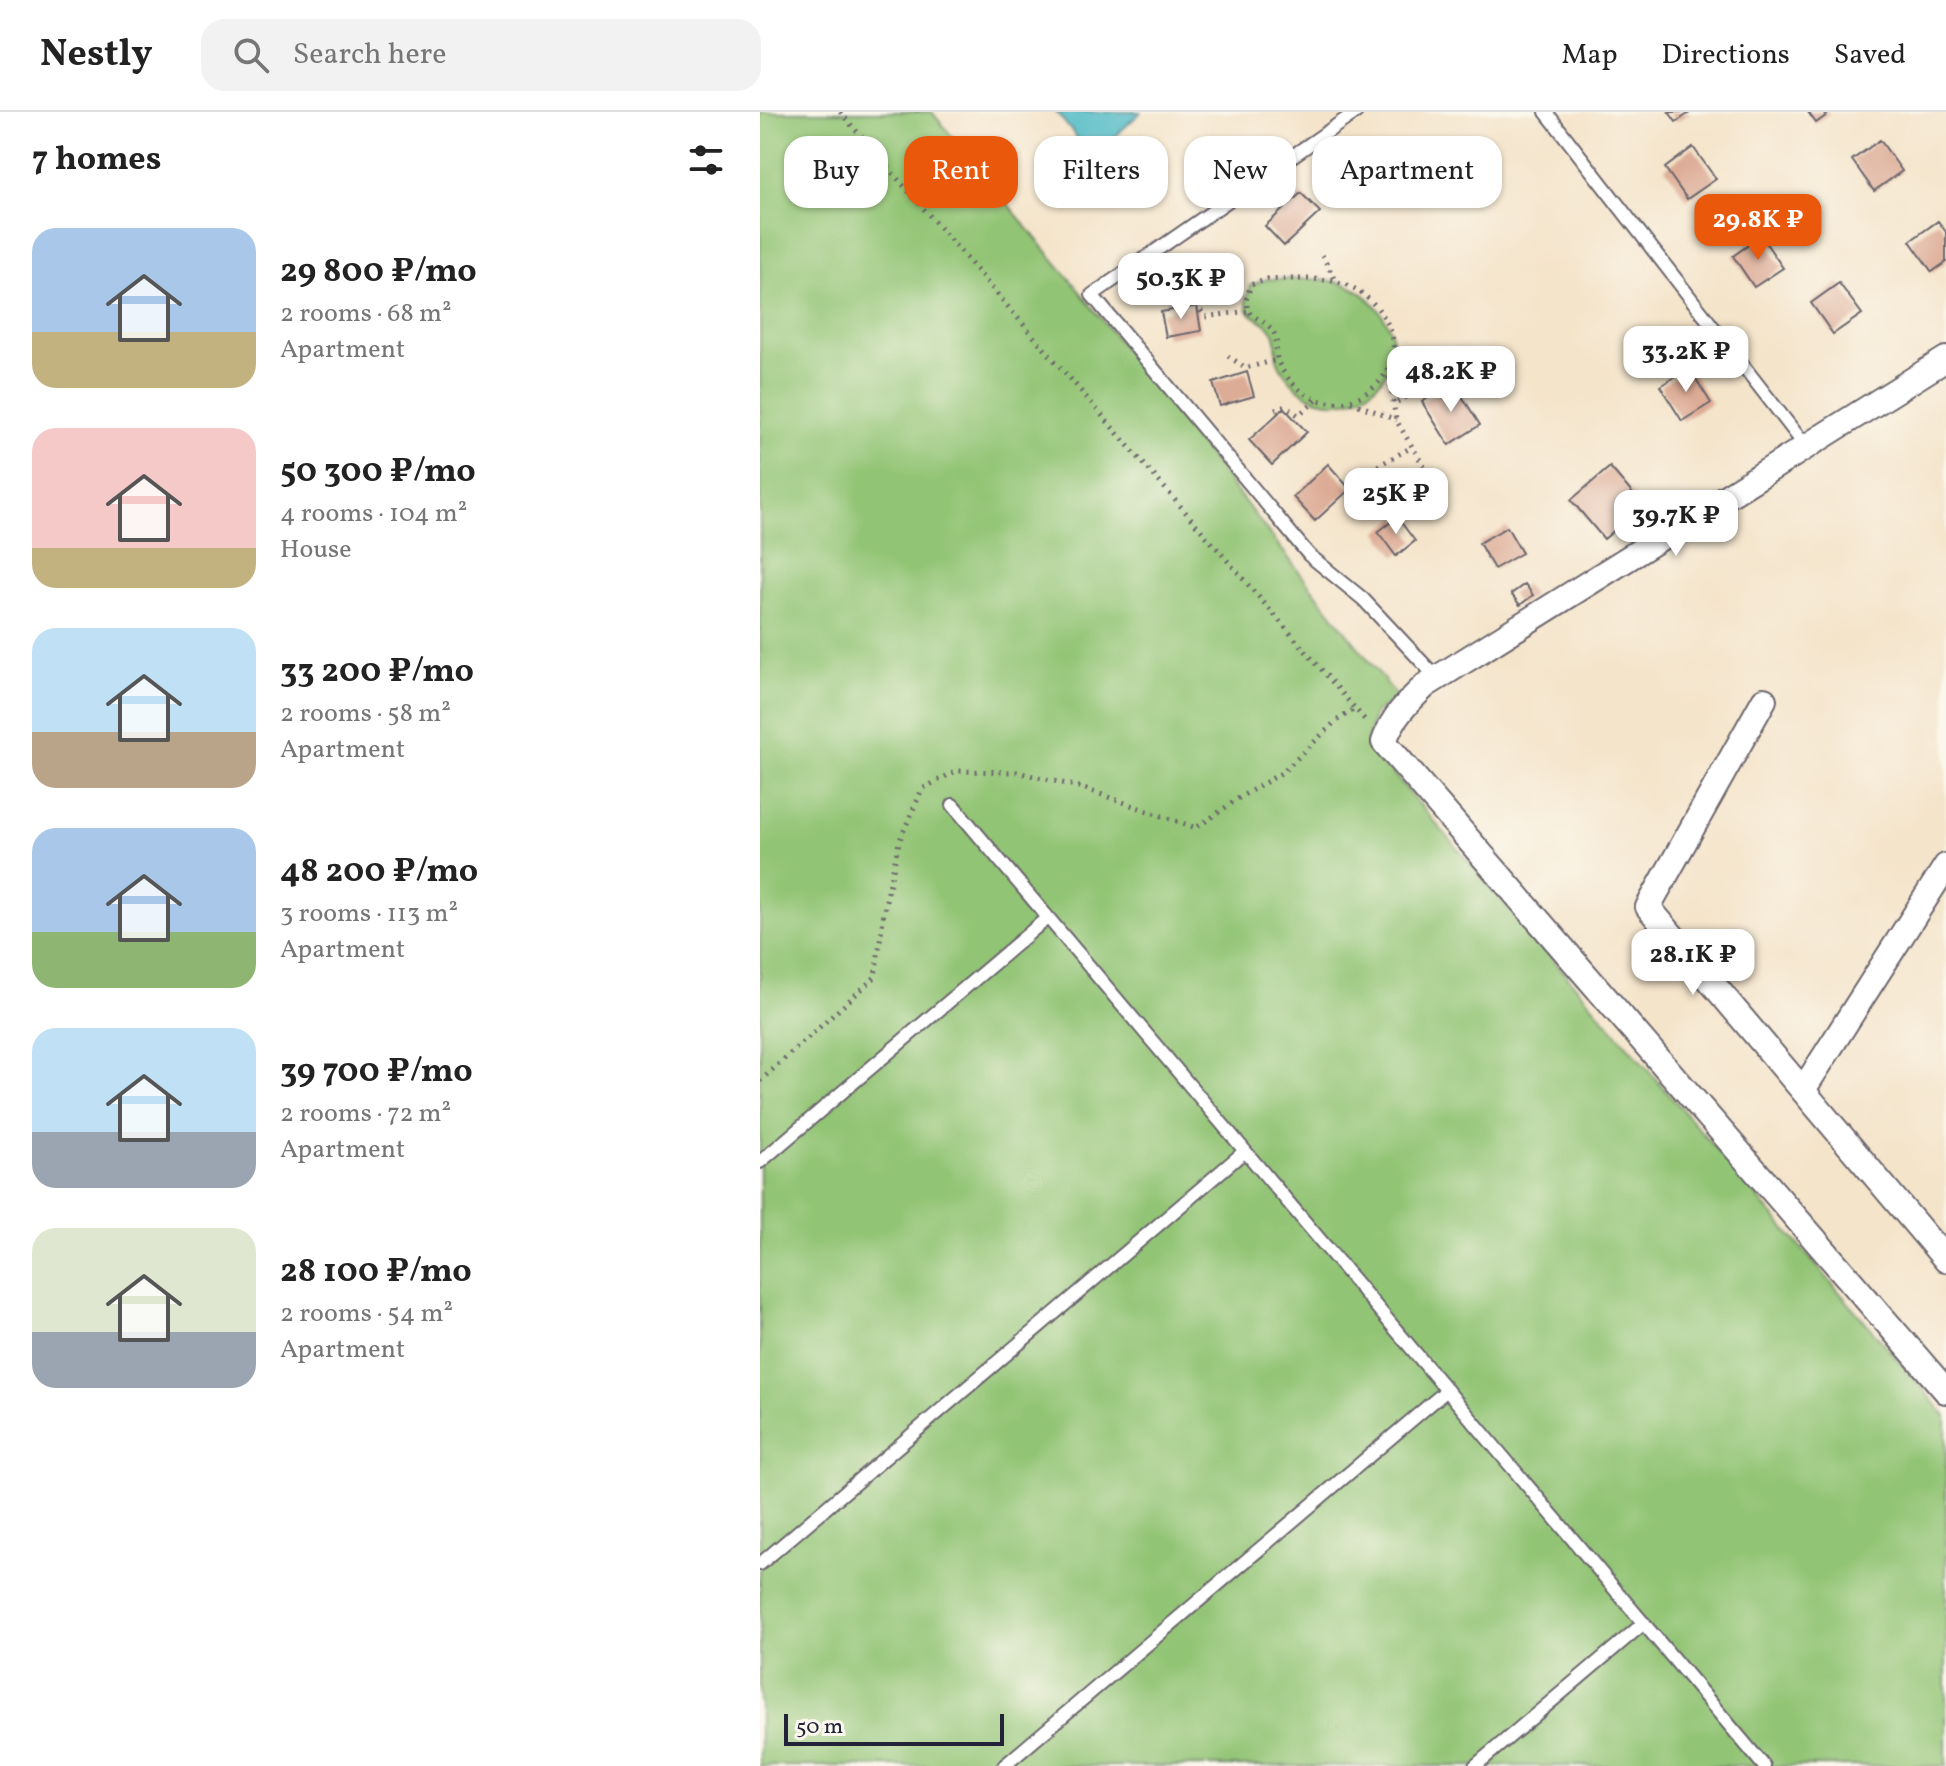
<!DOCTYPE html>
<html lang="en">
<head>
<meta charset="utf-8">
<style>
  body { margin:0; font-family:Vollkorn,serif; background:#f2f2f2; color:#222; height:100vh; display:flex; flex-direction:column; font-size:30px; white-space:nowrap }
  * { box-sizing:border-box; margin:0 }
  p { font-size:26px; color:#767676 }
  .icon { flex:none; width:44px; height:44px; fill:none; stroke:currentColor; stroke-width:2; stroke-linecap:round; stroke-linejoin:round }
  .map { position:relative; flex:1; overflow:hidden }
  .details { display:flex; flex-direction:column; background:#fff; width:760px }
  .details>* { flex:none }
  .banner { position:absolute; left:24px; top:24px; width:760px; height:72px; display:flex; gap:16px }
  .scale { position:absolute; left:24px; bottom:20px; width:220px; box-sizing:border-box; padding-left:8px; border:4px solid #22223b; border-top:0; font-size:22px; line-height:28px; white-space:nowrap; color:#22223b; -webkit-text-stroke:6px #fbf7ec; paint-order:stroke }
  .price { position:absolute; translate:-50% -68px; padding:0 18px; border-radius:16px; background:#fff; color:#222; font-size:26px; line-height:52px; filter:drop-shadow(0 2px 4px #0008) }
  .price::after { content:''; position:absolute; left:50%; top:48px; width:24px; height:18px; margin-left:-12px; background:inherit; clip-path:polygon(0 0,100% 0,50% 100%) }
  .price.selected { background:#ea580c; color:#fff }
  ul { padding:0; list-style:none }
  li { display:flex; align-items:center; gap:24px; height:200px; padding:0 32px }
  li span { display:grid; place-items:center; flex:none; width:224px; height:160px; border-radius:24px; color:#555 }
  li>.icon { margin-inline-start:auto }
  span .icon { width:96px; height:96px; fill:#fffc; stroke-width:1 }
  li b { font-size:34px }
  h2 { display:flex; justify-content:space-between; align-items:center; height:96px; padding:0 32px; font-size:34px }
  .tag { padding:0 28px; border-radius:24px; background:#fff; box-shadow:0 2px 6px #0004; font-size:28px; line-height:72px }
  .tag.selected { background:#ea580c; color:#fff }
  header { display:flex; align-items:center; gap:48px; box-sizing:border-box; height:112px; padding:0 40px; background:#fff; border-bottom:2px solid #e0e0e0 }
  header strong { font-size:38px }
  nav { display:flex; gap:44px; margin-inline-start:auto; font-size:28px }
  .search { width:560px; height:72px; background:#f2f2f2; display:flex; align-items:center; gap:20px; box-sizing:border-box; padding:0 28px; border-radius:24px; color:#767676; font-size:30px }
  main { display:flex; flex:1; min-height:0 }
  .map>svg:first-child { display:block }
</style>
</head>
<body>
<header>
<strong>Nestly</strong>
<div class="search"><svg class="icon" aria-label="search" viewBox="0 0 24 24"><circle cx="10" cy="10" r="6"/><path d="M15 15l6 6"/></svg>Search here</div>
<nav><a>Map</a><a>Directions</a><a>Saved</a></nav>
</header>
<main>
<section class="details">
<h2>7 homes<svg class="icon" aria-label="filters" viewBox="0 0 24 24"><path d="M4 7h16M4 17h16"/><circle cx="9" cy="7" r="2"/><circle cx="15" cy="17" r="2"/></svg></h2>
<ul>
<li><span style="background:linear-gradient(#a9c7e8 65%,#c2b280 0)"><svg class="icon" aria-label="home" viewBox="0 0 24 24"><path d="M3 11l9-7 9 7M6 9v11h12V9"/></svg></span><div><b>29 800 ₽/mo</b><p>2 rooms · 68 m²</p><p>Apartment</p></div></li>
<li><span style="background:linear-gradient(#f6c9c9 75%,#c2b280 0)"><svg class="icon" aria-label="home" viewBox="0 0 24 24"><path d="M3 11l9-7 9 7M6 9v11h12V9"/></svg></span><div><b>50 300 ₽/mo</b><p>4 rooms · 104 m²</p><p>House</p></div></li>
<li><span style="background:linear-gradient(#bfe0f5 65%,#b9a48a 0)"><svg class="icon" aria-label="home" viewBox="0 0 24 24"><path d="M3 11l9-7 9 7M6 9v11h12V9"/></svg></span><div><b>33 200 ₽/mo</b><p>2 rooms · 58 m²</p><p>Apartment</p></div></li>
<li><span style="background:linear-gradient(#a9c7e8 65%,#8fb573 0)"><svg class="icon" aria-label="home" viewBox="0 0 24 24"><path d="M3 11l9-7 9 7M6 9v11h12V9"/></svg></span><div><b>48 200 ₽/mo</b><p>3 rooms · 113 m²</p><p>Apartment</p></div></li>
<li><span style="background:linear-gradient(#bfe0f5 65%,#9aa5b1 0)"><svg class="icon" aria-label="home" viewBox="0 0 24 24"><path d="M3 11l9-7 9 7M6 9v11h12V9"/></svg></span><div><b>39 700 ₽/mo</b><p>2 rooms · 72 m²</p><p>Apartment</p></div></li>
<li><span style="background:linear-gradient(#dfe7d0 65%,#9aa5b1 0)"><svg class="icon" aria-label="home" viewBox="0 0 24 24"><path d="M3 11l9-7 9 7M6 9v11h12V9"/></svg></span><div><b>28 100 ₽/mo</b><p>2 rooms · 54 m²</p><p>Apartment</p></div></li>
</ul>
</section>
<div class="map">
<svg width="1186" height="1654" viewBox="0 0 1186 1654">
  <rect width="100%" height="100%" fill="#fbf7ec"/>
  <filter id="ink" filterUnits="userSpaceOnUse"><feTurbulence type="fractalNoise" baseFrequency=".0125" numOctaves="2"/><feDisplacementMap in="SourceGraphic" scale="16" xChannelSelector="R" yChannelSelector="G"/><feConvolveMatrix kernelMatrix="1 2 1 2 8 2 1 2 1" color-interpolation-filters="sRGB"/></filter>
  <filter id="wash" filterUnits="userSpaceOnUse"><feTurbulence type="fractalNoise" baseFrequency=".006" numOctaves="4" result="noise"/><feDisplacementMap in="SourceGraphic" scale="32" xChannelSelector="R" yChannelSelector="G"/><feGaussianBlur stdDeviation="1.8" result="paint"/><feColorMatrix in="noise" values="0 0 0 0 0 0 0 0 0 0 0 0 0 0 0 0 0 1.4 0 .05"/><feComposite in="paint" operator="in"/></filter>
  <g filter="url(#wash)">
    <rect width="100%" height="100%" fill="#f4e4ca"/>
    <path fill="#92c474" stroke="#5a7358" stroke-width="2" d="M 0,0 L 172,0 L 317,176 L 638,586 L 615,601 L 606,633 L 623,650 L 1186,1304 L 1186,1654 L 0,1654 Z
      M 507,167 C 531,168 564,164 587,173 C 612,183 640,216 632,246 C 622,286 570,305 539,277 C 531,271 520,257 517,247 C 515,237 519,227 512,218 C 506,209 495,207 488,199 L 486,188 L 491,173 Z"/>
    <path fill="#4bb9c5" stroke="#366e80" stroke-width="2" d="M 296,0 L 381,0 L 348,31 L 323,33 Z"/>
    <g id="blocks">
      <path fill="#ddac96" d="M 909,0 L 931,0 L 916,10 Z
        M 1048,0 L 1071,0 L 1056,11 Z
        M 1120,28 L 1142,59 L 1114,79 L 1092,48 Z
        M 933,35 L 956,67 L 927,87 L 905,56 Z
        M 541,81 L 560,100 L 524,134 L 505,114 Z
        M 1178,109 L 1186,120 L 1186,150 L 1172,160 L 1150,129 Z
        M 1001,124 L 1023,156 L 994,175 L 973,144 Z
        M 1079,171 L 1102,202 L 1073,222 L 1051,191 Z
        M 437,194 L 441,219 L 406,225 L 401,200 Z
        M 929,256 L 951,291 L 922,309 L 900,274 Z
        M 487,260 L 494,284 L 460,294 L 453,271 Z
        M 693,270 L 720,313 L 689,333 L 662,290 Z
        M 524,296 L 547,320 L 512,353 L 489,328 Z
        M 568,352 L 590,377 L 555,409 L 533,385 Z
        M 850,355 L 883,394 L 844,427 L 811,388 Z
        M 637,405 L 655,429 L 636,444 L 618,420 Z
        M 747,415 L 762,441 L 734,457 L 719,431 Z
        M 765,472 L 773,483 L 760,493 L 751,482 Z"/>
    </g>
  </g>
  <g filter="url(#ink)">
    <use href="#blocks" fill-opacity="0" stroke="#6c666d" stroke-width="2"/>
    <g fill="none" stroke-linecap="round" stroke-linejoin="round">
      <defs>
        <path id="service" d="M 596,0 L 332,183 L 549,443 L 603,487 L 677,566
          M 786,0 L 1047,336
          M 193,693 L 1004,1654
          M 0,1050 L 287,806
          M 0,1452 L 485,1039
          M 244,1654 L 687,1278
          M 715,1654 L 884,1511"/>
        <path id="minor" d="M 1186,247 L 666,573 C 647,591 632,605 624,630 L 1186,1279
          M 1004,588 L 888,795 L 1186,1148
          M 1043,978 L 1186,754"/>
      </defs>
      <use href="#service" stroke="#6c666d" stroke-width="16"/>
      <use href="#minor" stroke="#6c666d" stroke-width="28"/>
      <path stroke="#6c666d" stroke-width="5" stroke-dasharray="2 6" stroke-linecap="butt" d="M 80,0 L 605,608
        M 562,143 L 576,169
        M 507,167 C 531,168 564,164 587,173 C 612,183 640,216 632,246 C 622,286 570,305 539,277 C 531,271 520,257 517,247 C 515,237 519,227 512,218 C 506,209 495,207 488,199 L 486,188 L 491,173 Z
        M 423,172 L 445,205 L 488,199
        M 468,244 L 486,256 L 517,248
        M 632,246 L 664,276 L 633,292
        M 628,257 L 636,308 L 673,369
        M 591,290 L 636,308
        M 515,298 L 525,294 L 538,303 L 557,288
        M 610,386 L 605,361 L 652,335
        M 0,969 L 115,865 L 125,793 L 139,730 L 162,677 L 196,659 L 257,660 L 323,676 L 436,716 L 482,684 L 523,660 L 576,609 L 595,597"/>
      <use href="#service" stroke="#fff" stroke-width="12"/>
      <use href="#minor" stroke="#fff" stroke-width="24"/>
    </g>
  </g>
</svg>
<div class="scale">50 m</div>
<b class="price selected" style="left:998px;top:150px">29.8K ₽</b>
<b class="price" style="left:421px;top:209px">50.3K ₽</b>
<b class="price" style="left:926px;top:282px">33.2K ₽</b>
<b class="price" style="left:691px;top:302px">48.2K ₽</b>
<b class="price" style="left:636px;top:424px">25K ₽</b>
<b class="price" style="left:916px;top:446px">39.7K ₽</b>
<b class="price" style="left:933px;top:885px">28.1K ₽</b>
<div class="banner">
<a class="tag">Buy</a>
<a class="tag selected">Rent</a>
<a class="tag">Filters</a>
<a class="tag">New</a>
<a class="tag">Apartment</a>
</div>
</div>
</main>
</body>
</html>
